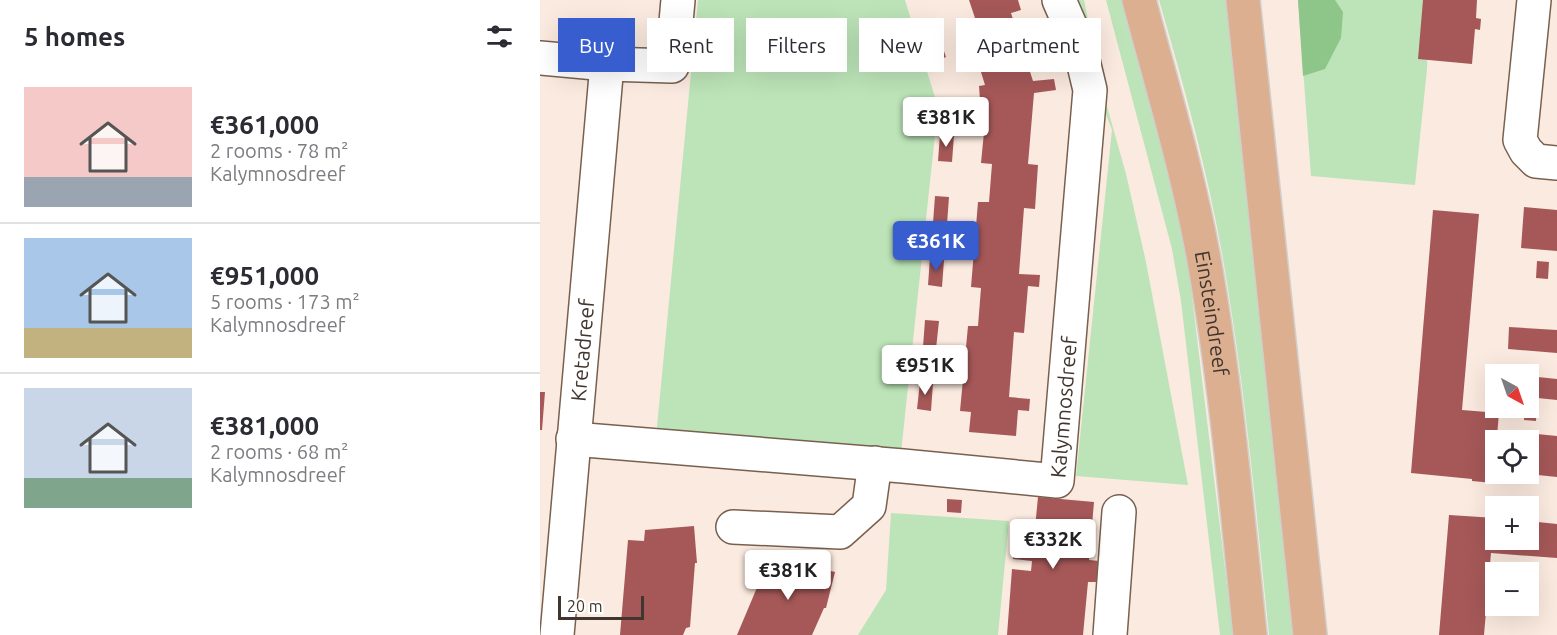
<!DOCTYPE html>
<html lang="en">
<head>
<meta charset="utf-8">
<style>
  body { margin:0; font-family:Ubuntu,sans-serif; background:#f7f7f7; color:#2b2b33; height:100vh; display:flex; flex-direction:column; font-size:22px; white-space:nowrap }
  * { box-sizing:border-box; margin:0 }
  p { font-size:20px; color:#7c7c81 }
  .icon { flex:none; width:33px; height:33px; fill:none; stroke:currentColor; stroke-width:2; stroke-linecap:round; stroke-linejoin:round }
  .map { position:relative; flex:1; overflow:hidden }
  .panel { display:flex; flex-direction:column; background:#fff; width:540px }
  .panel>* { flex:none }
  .top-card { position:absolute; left:18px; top:18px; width:570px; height:54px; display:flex; gap:12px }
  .needle { width:39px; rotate:140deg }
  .tools { position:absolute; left:945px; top:364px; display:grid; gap:12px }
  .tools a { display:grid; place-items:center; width:54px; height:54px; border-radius:0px; background:#fff; box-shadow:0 6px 24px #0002; font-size:30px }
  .scale { position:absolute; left:18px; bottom:15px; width:86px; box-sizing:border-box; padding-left:6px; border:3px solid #41362f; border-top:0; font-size:16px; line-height:21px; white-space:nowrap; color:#41362f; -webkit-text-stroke:4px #fff; paint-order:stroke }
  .price { position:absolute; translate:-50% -51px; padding:0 14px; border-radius:6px; background:#fff; color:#222; font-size:20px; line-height:39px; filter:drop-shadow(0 2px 3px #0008) }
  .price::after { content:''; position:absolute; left:50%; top:36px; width:18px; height:14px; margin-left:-9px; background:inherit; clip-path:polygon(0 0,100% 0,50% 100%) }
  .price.current { background:#385dce; color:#fff }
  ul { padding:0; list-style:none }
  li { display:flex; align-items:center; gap:18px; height:150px; padding:0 24px }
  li+li { border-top:2px solid #e1e1e2 }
  li span { display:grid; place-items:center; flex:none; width:168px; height:120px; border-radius:0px; color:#555 }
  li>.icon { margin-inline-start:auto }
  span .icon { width:72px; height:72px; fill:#fffc; stroke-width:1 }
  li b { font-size:26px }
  h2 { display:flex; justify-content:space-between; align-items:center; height:72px; padding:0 24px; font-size:26px }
  .pill { padding:0 21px; border-radius:0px; background:#fff; box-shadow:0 6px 24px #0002; font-size:21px; line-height:54px }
  .pill.current { background:#385dce; color:#fff }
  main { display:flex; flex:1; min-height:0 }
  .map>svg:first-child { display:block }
</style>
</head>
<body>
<main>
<section class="panel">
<h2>5 homes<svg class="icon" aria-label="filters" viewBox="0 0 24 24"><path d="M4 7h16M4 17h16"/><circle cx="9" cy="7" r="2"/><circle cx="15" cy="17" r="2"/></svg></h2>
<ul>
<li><span style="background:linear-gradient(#f6c9c9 75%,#9aa5b1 0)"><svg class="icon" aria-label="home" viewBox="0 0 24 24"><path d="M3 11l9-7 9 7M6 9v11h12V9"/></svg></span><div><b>€361,000</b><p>2 rooms · 78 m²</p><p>Kalymnosdreef</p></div></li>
<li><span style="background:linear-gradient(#a9c7e8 75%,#c2b280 0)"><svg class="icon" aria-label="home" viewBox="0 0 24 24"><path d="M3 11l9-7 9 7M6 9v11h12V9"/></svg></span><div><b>€951,000</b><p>5 rooms · 173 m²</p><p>Kalymnosdreef</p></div></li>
<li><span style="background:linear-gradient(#c9d6e8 75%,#7fa58c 0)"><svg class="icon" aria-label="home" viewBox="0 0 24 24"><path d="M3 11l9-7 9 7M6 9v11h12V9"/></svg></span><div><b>€381,000</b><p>2 rooms · 68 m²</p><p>Kalymnosdreef</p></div></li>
</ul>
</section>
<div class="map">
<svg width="1017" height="635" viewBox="0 0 1017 635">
  <rect width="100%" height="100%" fill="#fbeadf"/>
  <path fill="#bce4b8" d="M 158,0 L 365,0 L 398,107 L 360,462 L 116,437 Z
    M 539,0 L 544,0 L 563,92 L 586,174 L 606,262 L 648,485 L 536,476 L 572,130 L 557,91 L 538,10 Z
    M 566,0 L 586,0 L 606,73 L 646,247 L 693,635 L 680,635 L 641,301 L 632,249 Z
    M 619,0 L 690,0 L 756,635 L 729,635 C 717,518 706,399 687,283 C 672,187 646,93 619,0 Z
    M 758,0 L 889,0 L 887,69 L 875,185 L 771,176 Z
    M 351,513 L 469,521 L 458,635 L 318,635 L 346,590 Z"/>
  <path fill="#8ec68a" d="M 758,0 L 795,0 L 803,12 L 801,38 L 785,69 L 763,76 Z"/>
  <path fill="#a65858" d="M 429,0 L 478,0 L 481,10 L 471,13 L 493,81 L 514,79 L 516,90 L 494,93 L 488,164 L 498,165 L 495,209 L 484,208 L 479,274 L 500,275 L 499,287 L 488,286 L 484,333 L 474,332 L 469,397 L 490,399 L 489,411 L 478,410 L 476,436 L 429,432 L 431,412 L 420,411 L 428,326 L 438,326 L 441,288 L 431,287 L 438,202 L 449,202 L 452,164 L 441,163 L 447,101 L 440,100 L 439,86 L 445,85 L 426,24 L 436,21 Z
    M 883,0 L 937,0 L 936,18 L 941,19 L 940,30 L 935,29 L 932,64 L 878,59 Z
    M 397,31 L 406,57 L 393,62 L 384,35 Z
    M 400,134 L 414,135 L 412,162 L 398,161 Z
    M 395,196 L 409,197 L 407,224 L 393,223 Z
    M 984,207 L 1017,210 L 1017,251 L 981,248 Z
    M 893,210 L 939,214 L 922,410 L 959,413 L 953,483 L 932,481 L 932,479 L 871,473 Z
    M 390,258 L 404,260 L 402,287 L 388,285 Z
    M 997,261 L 1009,262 L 1008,279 L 996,278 Z
    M 385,320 L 399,321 L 396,349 L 383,347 Z
    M 969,327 L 1017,330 L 1017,353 L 968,349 Z
    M 988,376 L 1017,379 L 1017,400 L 988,397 Z
    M 380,382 L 393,383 L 391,411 L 377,409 Z
    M 0,392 L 5,392 L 2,430 L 0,430 Z
    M 988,404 L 997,404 L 996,421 L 984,420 L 985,408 L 988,408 Z
    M 966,431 L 1017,436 L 1017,477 L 988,474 L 988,441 L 965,441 Z
    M 498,497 L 554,502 L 549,560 L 560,561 L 558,582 L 548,582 L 543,635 L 467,635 L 472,569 L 491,571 L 492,561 L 473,559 L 476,527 L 495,528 Z
    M 407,499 L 422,500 L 421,513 L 407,512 Z
    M 909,515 L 956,518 L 956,540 L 988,540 L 988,521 L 1017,524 L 1017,558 L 951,553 L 944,635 L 899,635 Z
    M 154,526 L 157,563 L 155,563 L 150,627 L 146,628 L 143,635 L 80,635 L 88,540 L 104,541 L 105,530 Z
    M 247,560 L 295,572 L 286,608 L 284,608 L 272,635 L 197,635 L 227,564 L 243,571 Z"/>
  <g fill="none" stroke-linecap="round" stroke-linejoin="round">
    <defs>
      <g id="minor">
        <path d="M 994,0 L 980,140 L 986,151 L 996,161 L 1017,163"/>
        <path d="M 0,58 L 67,64 L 132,66 L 138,0"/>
        <path id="s1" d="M 33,439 L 363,466 L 517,481 L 550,90 L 540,48 L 519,0"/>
        <path d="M 193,527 L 300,532 L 329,506 L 335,463"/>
        <path id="s2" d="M 17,635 L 67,64"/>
        <path d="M 570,635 L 579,512"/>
      </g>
      <g id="major">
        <path id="s3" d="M 599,0 C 622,86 648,172 664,260 C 686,384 697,510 710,635"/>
        <path d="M 703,0 L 770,635"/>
      </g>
    </defs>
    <use href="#minor" stroke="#786050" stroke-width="36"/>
    <use href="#major" stroke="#d1cfcd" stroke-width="36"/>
    <use href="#minor" stroke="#fff" stroke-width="33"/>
    <use href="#major" stroke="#dcaf90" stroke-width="33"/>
  </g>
  <g text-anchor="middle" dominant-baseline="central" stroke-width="6" stroke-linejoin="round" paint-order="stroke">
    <g font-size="21" fill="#41362f" stroke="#fff">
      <text stroke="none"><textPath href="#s3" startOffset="322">Einsteindreef</textPath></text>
      <text stroke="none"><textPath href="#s2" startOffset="286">Kretadreef</textPath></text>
      <text stroke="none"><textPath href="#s1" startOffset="560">Kalymnosdreef</textPath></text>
    </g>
  </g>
</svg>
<div class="tools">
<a><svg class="needle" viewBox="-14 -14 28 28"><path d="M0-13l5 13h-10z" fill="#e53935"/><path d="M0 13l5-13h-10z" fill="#7c7c81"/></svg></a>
<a><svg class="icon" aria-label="locate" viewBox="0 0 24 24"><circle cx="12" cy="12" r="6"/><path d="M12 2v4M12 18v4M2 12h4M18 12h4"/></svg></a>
<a>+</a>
<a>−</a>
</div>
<div class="scale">20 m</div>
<b class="price" style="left:406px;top:148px">€381K</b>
<b class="price current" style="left:396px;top:272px">€361K</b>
<b class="price" style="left:385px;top:396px">€951K</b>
<b class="price" style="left:513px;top:570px">€332K</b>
<b class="price" style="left:248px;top:601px">€381K</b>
<div class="top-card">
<a class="pill current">Buy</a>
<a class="pill">Rent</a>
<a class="pill">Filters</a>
<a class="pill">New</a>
<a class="pill">Apartment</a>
</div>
</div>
</main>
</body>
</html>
